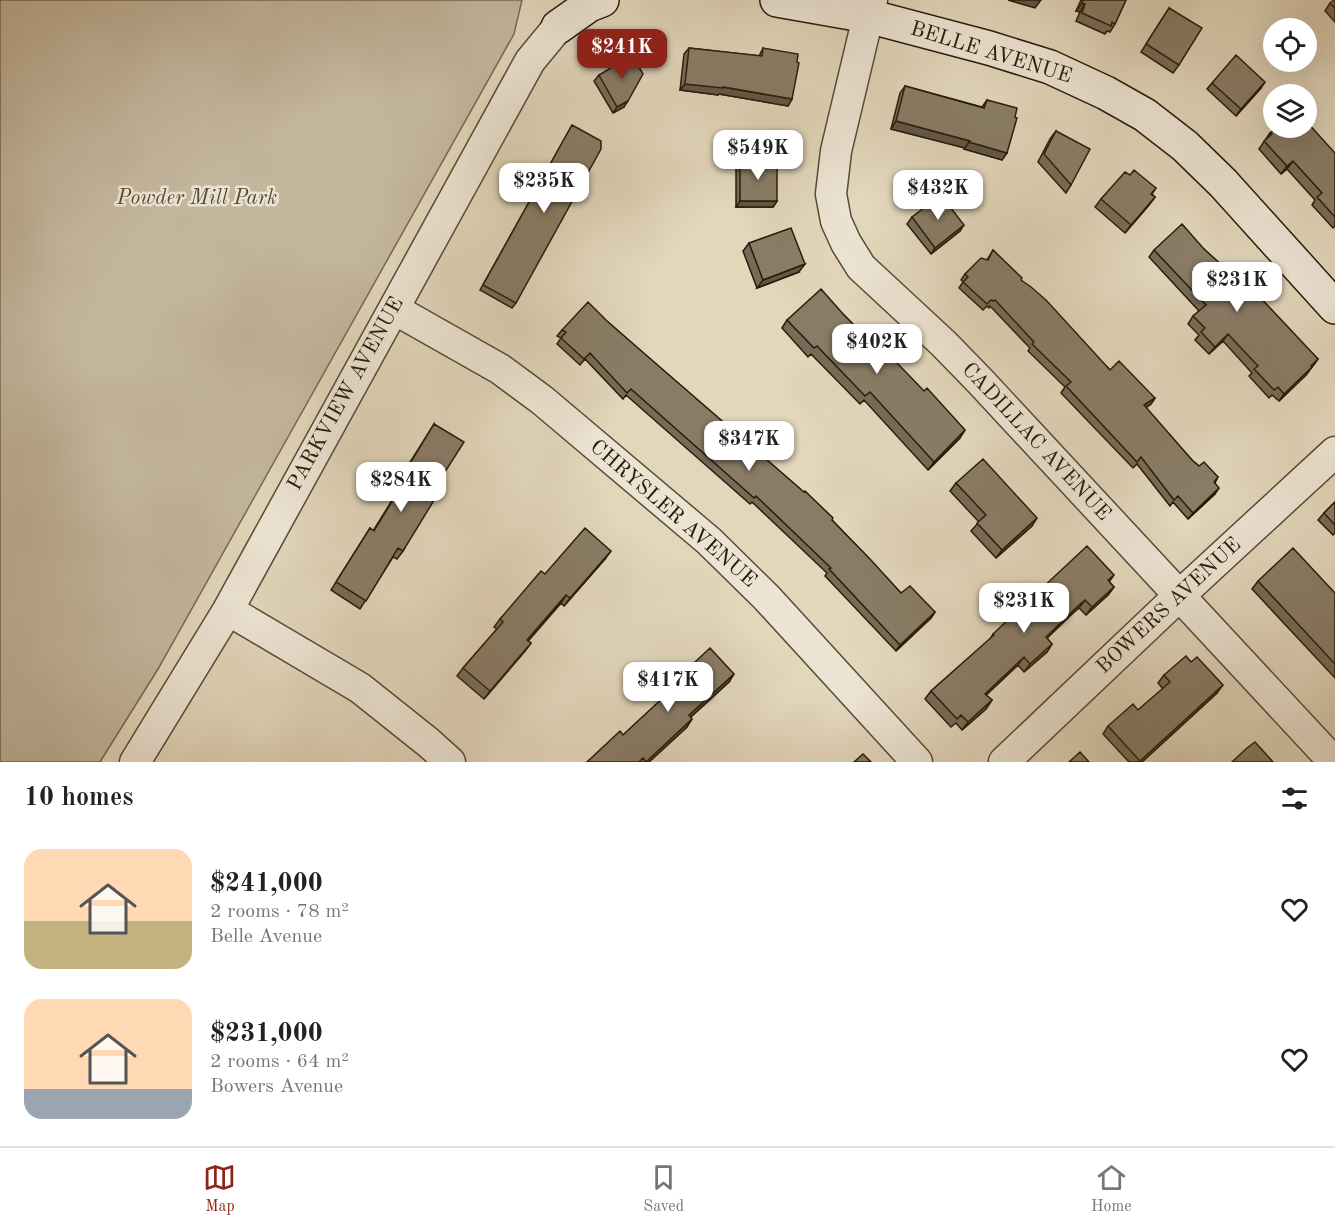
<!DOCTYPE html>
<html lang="en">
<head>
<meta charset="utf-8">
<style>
  body { margin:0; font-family:"Old Standard TT",serif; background:#f2f2f2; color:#222; height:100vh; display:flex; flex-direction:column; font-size:22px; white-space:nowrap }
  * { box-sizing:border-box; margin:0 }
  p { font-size:20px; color:#767676 }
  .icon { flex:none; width:33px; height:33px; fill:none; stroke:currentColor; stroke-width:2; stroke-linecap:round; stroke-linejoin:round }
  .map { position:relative; height:762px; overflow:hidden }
  .details { display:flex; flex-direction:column; background:#fff; flex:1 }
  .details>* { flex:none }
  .controls { position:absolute; left:1263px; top:18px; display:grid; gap:12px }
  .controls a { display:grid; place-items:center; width:54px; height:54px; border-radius:50%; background:#fff; box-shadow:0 6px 24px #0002; font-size:30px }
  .price { position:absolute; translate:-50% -51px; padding:0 14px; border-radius:12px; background:#fff; color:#222; font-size:20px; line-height:39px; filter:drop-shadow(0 2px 3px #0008) }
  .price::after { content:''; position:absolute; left:50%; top:36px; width:18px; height:14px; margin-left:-9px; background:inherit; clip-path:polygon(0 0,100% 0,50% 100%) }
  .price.current { background:#8f2418; color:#fff }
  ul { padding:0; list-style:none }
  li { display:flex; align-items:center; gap:18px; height:150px; padding:0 24px }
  li span { display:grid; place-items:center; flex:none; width:168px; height:120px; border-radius:18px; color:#555 }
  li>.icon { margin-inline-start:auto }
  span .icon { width:72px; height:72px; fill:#fffc; stroke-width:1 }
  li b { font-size:26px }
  h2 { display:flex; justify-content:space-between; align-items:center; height:72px; padding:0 24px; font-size:26px }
  .tabs { display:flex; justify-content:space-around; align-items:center; height:84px; border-top:2px solid #e0e0e0; background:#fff; font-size:16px; color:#767676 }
  .tabs a { display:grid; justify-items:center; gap:3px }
  .tabs .current { color:#8f2418 }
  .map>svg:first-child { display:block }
</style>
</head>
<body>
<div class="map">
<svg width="1335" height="762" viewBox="0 0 1335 762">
  <rect width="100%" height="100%" fill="#e2d6bb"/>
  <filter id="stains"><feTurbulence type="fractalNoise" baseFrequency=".00333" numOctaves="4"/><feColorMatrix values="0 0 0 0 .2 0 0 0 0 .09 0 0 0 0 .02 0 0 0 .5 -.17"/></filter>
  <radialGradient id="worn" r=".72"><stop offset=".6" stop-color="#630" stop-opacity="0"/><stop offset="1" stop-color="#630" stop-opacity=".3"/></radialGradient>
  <path fill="#c3b69d" stroke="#766853" stroke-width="1.5" d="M 0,0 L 522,0 L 514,34 L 158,669 L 100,762 L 0,762 Z"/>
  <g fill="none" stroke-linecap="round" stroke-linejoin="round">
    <defs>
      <path id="street" d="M 872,0 L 836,151 L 831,194 L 836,221 L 846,243 L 861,267 L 944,344 L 980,381 L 1334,762
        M 394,309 L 500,369 L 542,400 L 709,541 L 766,597 L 917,762
        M 228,610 L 360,688 L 429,743 L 450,762
        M 135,762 L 228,610 L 530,61 L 558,27
        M 1004,762 L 1180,595 L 1335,452"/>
      <path id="secondary" d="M 777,0 L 868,16 L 989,48 L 1050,67 L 1106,93 L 1145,115 L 1185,146 L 1223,183 L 1335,307
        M 558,27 L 589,5 L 602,0"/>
    </defs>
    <use href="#street" stroke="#574a36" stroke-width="33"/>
    <use href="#secondary" stroke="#291b09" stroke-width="36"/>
    <use href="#street" stroke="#ece4d3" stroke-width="30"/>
    <use href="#secondary" stroke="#ece4d3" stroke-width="33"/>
  </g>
  <path fill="#766b58" stroke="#291b09" stroke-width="1.5" d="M 1081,0 L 1126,0 L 1115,24 L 1110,32 L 1107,31 L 1105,34 L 1076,21 L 1080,12 L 1076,11 Z
    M 1335,0 L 1335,22 L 1325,11 L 1330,3 Z
    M 1169,8 L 1179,65 L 1173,73 L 1141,52 Z
    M 689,48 L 759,56 L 763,48 L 792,99 L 788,106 L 719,94 L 718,95 L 680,90 L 684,54 Z
    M 599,75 L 624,107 L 613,113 L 594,81 Z
    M 1212,83 L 1261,88 L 1236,116 L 1207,89 Z
    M 905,86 L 982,107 L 987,100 L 1007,153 L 1002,160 L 964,149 L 965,148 L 891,129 L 900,93 Z
    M 572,125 L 516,303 L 512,308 L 480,290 Z
    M 1056,131 L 1071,185 L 1066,193 L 1038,162 L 1050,139 Z
    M 1270,133 L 1335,153 L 1335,226 L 1333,228 L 1312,205 L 1315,200 L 1287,169 L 1281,174 L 1259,149 Z
    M 740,161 L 777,201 L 773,207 L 736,207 L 736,167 Z
    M 1130,175 L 1156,188 L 1152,194 L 1155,197 L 1149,205 L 1125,233 L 1095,207 L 1101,199 Z
    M 912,217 L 960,231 L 931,254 L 907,224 Z
    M 749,243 L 799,272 L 757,288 L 743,251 Z
    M 1204,249 L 1318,359 L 1306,375 L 1279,401 L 1272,395 L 1269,398 L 1249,376 L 1252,373 L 1223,341 L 1209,354 L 1195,340 L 1199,335 L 1188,324 L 1193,316 L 1199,311 L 1149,257 L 1154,250 Z
    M 993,250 L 1021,280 L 1110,370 L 1155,398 L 1151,404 L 1146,408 L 1192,460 L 1199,466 L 1218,477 L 1215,483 L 1215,494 L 1188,519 L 1173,502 L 1170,506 L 1137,464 L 1133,468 L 1061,393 L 1065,387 L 1028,351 L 1030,348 L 990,306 L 989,308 L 987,306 L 983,310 L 959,288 L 963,282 L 961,280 L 965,274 L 987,260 Z
    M 844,315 L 960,438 L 928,470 L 864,400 L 860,404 L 811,354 L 808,357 L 782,328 L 787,320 Z
    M 608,322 L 832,520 L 901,593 L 935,612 L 931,618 L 896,651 L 825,576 L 827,573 L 752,502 L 750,504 L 626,395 L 623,399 L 585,359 L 580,365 L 557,344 L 561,338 L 557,336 L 562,330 Z
    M 434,424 L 431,494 L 403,551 L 397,559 L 393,557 L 360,609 L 331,590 L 370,528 L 373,531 L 399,489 L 395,486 Z
    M 956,483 L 1032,526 L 996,558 L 971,531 L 979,522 L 950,491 Z
    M 1335,502 L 1335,533 L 1333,535 L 1318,520 L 1324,513 Z
    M 605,559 L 564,606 L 561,603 L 528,641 L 531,643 L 525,651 L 484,699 L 457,676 L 463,668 L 497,629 L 494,627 L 500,619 L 545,574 Z
    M 1114,575 L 1109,582 L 1114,587 L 1108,595 L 1086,615 L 1079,608 L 1073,613 L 1047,638 L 1052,644 L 1047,652 L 1024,672 L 1018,665 L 986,695 L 992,700 L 986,709 L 962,730 L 956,723 L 951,727 L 925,699 L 931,691 L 990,639 L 993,634 Z
    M 1258,581 L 1335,593 L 1335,678 L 1252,589 Z
    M 1164,675 L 1217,693 L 1142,762 L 1129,762 L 1103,734 L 1108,726 L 1138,710 L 1163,689 L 1158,683 Z
    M 729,682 L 691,717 L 687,727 L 649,762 L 587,762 L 623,735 L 660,701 L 659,699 L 664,691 Z"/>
  <path fill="#605747" stroke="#291b09" stroke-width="1.5" d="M 1008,0 L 1041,0 L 1035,8 Z
    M 1082,3 L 1085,4 L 1080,12 L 1076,11 Z
    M 1265,82 L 1261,88 L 1236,116 L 1241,109 Z
    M 685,84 L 723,87 L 792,99 L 788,106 L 719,94 L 718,95 L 680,90 Z
    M 628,101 L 624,107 L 613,113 L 617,107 Z
    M 896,121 L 970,141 L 965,148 L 891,129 Z
    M 969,142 L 1007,153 L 1002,160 L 964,149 Z
    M 1293,161 L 1287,169 L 1281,174 L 1287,166 Z
    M 1155,197 L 1149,205 L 1125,233 L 1131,225 Z
    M 740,201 L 777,201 L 773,207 L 736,207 Z
    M 964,225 L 960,231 L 931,254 L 935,248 Z
    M 805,264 L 799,272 L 757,288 L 763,280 Z
    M 1228,334 L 1223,341 L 1209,354 L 1215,347 Z
    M 1318,359 L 1306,375 L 1279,401 L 1284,394 Z
    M 1155,398 L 1151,404 L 1139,412 L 1144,405 Z
    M 965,430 L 960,438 L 928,470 L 934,462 Z
    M 1219,488 L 1215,494 L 1188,519 L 1193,513 Z
    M 1037,518 L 1032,526 L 996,558 L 1002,550 Z
    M 611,551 L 605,559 L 564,606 L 570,598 Z
    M 1114,587 L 1108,595 L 1086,615 L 1092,607 Z
    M 566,595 L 561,603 L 522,648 L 527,640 Z
    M 1085,600 L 1079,608 L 1073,613 L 1040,645 L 1046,637 L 1079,605 Z
    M 935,612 L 931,618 L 896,651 L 900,645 Z
    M 531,643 L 525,651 L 484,699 L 490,691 Z
    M 1052,644 L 1047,652 L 1024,672 L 1030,664 Z
    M 1024,657 L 1018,665 L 979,702 L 985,694 Z
    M 734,674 L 729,682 L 684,723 L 689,715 Z
    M 1223,685 L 1217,693 L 1142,762 L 1139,762 Z
    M 992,700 L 986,709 L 962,730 L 968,722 Z
    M 692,719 L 687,727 L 649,762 L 646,762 Z"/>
  <path fill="#897c66" stroke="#291b09" stroke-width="1.5" d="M 1083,0 L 1126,0 L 1115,24 L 1112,22 L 1111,26 L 1082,13 L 1085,4 L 1082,3 Z
    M 1334,0 L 1335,0 L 1335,8 L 1330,3 Z
    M 1169,8 L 1202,28 L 1179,65 L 1146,44 Z
    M 689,48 L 762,56 L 763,48 L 798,54 L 797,62 L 799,63 L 792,99 L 723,87 L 723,88 L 685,84 Z
    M 632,55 L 643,74 L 628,101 L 617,107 L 599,75 Z
    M 1236,55 L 1265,82 L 1241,109 L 1212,83 Z
    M 905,86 L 984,108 L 987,100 L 1017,108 L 1015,117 L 1017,118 L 1007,153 L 969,142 L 970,141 L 896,121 Z
    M 1306,121 L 1335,153 L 1335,217 L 1317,197 L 1322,193 L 1293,161 L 1287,166 L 1264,141 L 1272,134 L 1270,133 L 1276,128 L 1306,128 Z
    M 572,125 L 601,141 L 601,149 L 516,303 L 483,285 Z
    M 1056,131 L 1090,149 L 1071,185 L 1044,154 Z
    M 740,161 L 777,161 L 777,201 L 740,201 Z
    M 1134,170 L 1156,188 L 1151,194 L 1155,197 L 1131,225 L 1101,199 L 1125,172 L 1130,175 Z
    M 941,195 L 964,225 L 935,248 L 912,217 Z
    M 1182,224 L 1204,249 L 1236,278 L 1239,275 L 1318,359 L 1311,366 L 1312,367 L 1284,394 L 1278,387 L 1274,390 L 1254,369 L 1258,366 L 1228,334 L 1215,347 L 1201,332 L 1205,328 L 1193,316 L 1206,305 L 1154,250 Z
    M 791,228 L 805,264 L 763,280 L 749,243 Z
    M 993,250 L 1022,278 L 1021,280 L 1031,287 L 1046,300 L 1110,370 L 1119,361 L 1155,398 L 1144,405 L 1192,460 L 1199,466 L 1204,462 L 1218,477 L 1214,482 L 1219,488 L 1193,513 L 1178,496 L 1174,500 L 1141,457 L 1137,462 L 1066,386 L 1071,382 L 1032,344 L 1034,342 L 995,300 L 993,301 L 991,300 L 987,304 L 963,282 L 968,277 L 965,274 L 981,258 L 988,260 Z
    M 821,289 L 844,315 L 872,343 L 875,340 L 924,391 L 927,388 L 965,430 L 934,462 L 870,392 L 865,396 L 817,346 L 814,348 L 787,320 Z
    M 588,302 L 608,322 L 804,492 L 805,491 L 833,518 L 832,520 L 870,559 L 901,593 L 910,586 L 935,612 L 900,645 L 829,569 L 831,568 L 756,496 L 754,498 L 631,389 L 627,393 L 590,353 L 584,359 L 561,338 L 566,332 L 562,330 Z
    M 434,424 L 464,442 L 431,494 L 436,497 L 403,551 L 398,548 L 366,601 L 336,582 L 370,528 L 374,531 L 405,480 L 401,478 Z
    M 983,459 L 1037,518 L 1002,550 L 977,523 L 986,515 L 956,483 Z
    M 1335,502 L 1335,525 L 1324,513 Z
    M 585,528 L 611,551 L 570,598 L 566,595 L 527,640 L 531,643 L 490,691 L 463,668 L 503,622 L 500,619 L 541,571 L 545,574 Z
    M 1087,546 L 1114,575 L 1108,580 L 1114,587 L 1092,607 L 1085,600 L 1079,605 L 1046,637 L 1052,644 L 1030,664 L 1024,657 L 985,694 L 992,700 L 968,722 L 961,715 L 957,719 L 931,691 L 994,635 L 993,634 Z
    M 1293,548 L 1335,593 L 1335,664 L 1258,581 Z
    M 710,648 L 734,674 L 689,715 L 692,719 L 646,762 L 643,758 L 639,762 L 587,762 L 620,731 L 623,735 L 667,694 L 664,691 Z
    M 1186,656 L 1191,662 L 1197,657 L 1223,685 L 1140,761 L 1108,726 L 1133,704 L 1138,710 L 1170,682 L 1164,675 Z
    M 1255,742 L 1273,762 L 1232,762 L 1247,748 Z
    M 1080,752 L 1089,762 L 1069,762 Z
    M 863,754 L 871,762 L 854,762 Z"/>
  <g text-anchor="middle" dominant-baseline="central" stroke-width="5" stroke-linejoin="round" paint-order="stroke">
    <g font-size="21" fill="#291b09" stroke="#ece4d3">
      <text transform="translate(991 53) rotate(17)">BELLE AVENUE</text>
      <text transform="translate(346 394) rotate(-61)">PARKVIEW AVENUE</text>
      <text transform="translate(1036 442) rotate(47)">CADILLAC AVENUE</text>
      <text transform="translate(673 514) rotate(41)">CHRYSLER AVENUE</text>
      <text transform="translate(1169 606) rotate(-43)">BOWERS AVENUE</text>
    </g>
    <g font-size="21" font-style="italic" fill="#574a35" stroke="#ece4d3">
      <text x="197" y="198">Powder Mill Park</text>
    </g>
  </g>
  <rect width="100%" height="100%" filter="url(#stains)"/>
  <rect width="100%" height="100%" fill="url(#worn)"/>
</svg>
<div class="controls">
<a><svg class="icon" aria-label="locate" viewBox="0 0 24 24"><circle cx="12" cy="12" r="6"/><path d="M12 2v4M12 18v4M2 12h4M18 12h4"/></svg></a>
<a><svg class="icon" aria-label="layers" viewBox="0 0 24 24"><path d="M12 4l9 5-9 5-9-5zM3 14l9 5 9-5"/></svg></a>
</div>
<b class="price current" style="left:622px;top:80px">$241K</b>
<b class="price" style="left:758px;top:181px">$549K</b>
<b class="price" style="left:544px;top:214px">$235K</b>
<b class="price" style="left:938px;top:221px">$432K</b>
<b class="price" style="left:1237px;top:313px">$231K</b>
<b class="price" style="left:877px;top:375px">$402K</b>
<b class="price" style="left:749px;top:472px">$347K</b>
<b class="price" style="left:401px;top:513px">$284K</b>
<b class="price" style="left:1024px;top:634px">$231K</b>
<b class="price" style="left:668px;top:713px">$417K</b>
</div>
<section class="details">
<h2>10 homes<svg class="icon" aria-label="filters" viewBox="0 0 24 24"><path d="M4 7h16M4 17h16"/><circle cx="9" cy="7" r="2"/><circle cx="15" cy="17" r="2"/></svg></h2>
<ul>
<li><span style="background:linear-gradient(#ffd9b3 60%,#c2b280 0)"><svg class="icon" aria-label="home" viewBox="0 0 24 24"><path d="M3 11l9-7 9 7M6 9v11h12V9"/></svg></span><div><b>$241,000</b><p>2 rooms · 78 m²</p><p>Belle Avenue</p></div><svg class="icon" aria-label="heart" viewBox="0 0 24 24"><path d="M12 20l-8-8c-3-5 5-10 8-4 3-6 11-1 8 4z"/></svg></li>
<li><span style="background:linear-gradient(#ffd9b3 75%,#9aa5b1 0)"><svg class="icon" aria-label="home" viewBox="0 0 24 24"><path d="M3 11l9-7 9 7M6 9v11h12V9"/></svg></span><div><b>$231,000</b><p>2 rooms · 64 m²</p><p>Bowers Avenue</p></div><svg class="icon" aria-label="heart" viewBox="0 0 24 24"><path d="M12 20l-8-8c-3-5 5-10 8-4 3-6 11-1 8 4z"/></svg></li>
</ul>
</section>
<nav class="tabs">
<a class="current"><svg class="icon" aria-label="map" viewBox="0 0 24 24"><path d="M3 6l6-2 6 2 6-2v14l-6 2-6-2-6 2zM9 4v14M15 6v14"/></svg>Map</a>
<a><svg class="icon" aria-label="saved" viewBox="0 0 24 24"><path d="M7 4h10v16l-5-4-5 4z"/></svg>Saved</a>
<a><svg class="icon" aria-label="home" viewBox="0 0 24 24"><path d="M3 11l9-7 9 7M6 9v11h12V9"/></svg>Home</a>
</nav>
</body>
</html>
